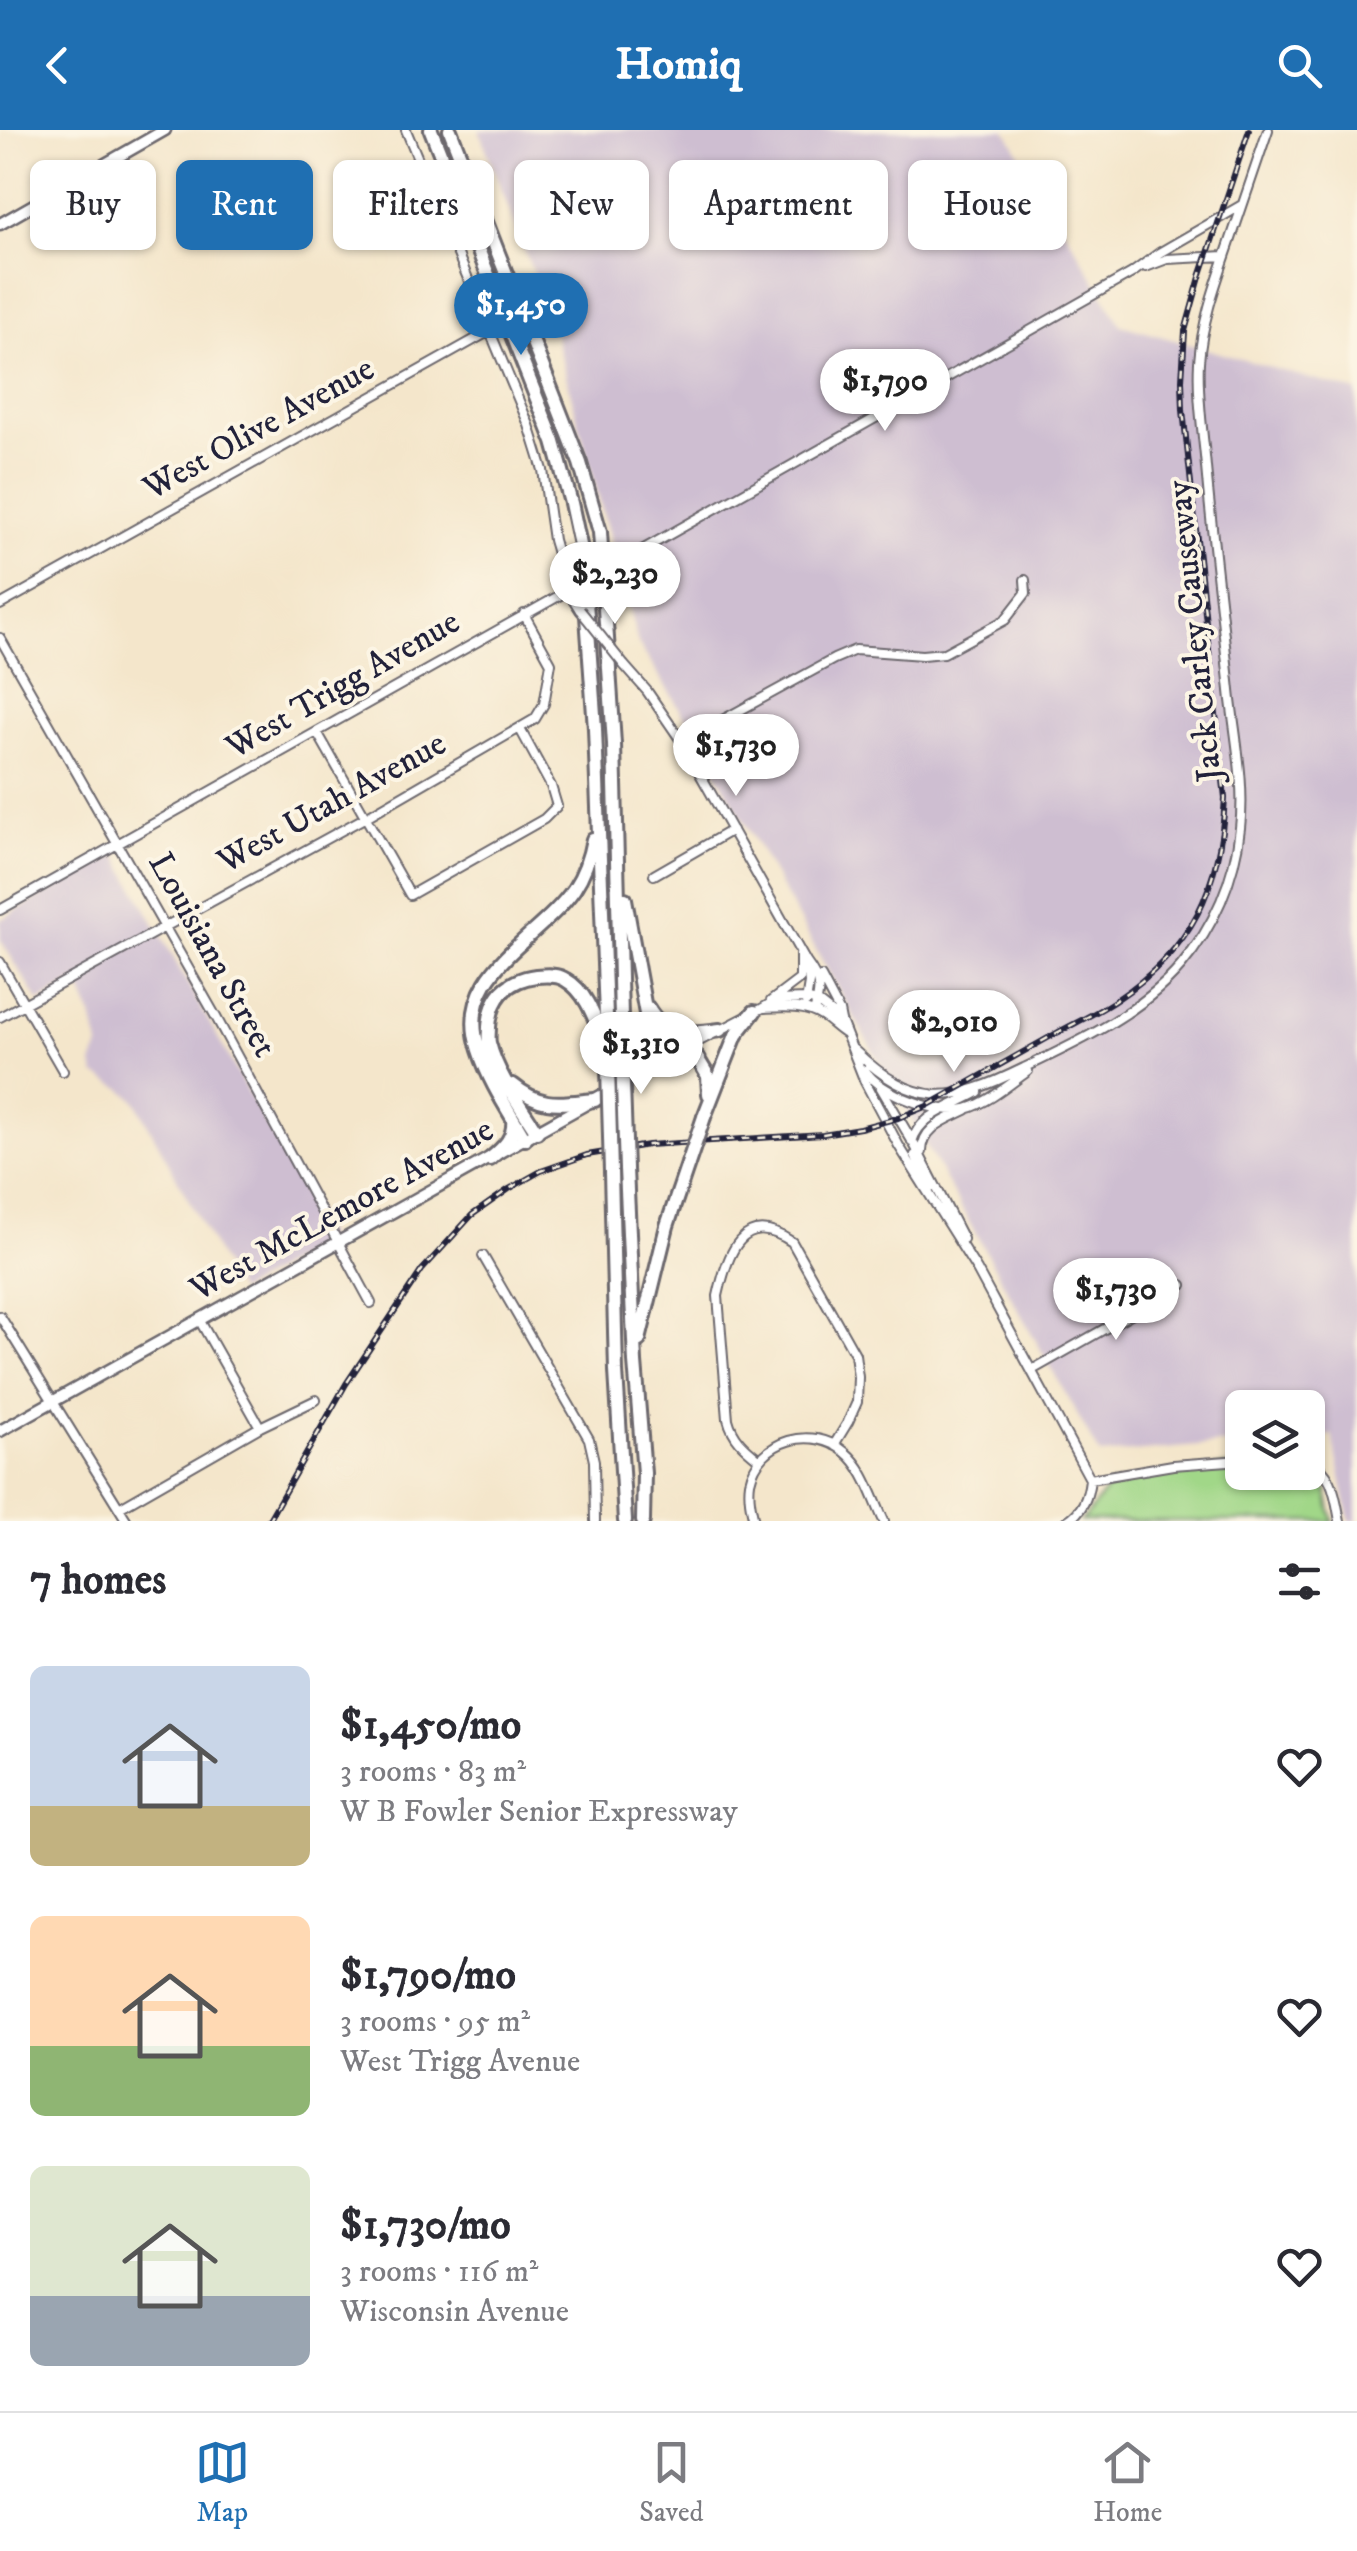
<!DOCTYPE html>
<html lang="en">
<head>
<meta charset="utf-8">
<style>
  body { margin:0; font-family:"IM FELL DW Pica",serif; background:#f7f7f7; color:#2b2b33; height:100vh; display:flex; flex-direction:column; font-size:38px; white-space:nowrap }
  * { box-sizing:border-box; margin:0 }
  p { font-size:32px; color:#7c7c81 }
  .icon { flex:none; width:55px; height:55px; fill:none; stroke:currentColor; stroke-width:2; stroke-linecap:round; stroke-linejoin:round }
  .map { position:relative; height:1391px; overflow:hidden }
  .panel { display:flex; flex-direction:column; background:#fff; flex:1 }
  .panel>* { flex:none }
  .banner { position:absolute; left:30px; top:30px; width:1298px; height:90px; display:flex; gap:20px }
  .tools { position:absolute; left:1225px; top:1260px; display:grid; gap:20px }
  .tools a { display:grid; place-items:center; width:100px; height:100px; border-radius:15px; background:#fff; box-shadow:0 2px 8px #0004; font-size:50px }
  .price { position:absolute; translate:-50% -85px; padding:0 22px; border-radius:35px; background:#fff; color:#222; font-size:32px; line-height:65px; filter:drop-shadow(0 2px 5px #0008) }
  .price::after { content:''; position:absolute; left:50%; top:60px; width:30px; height:22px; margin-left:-15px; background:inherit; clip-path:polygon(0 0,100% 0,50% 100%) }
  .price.current { background:#1f6fb2; color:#fff }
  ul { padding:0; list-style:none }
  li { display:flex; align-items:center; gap:30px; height:250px; padding:0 30px }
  li span { display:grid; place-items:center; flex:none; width:280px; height:200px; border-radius:15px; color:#555 }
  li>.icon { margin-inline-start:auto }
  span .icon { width:120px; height:120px; fill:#fffc; stroke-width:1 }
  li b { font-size:42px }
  h2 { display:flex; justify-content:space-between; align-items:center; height:120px; padding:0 30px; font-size:42px }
  .tag { padding:0 35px; border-radius:15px; background:#fff; box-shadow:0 2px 8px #0004; font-size:35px; line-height:90px }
  .tag.current { background:#1f6fb2; color:#fff }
  header { display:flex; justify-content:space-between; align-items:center; height:130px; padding:0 30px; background:#1f6fb2; color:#fff; font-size:45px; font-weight:700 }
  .tab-bar { display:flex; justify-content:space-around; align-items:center; height:140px; border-top:2px solid #e1e1e2; background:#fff; font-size:28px; color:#7c7c81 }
  .tab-bar a { display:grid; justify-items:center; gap:5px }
  .tab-bar .current { color:#1f6fb2 }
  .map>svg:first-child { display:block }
</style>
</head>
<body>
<header><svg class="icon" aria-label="back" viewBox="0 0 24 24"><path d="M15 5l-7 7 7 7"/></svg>Homiq<svg class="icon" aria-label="search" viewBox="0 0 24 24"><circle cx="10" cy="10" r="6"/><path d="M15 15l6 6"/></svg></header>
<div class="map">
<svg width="1357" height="1391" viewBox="0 0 1357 1391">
  <rect width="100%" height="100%" fill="#fcf5e5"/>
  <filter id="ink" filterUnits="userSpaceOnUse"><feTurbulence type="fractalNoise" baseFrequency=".01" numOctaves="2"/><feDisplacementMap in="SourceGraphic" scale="20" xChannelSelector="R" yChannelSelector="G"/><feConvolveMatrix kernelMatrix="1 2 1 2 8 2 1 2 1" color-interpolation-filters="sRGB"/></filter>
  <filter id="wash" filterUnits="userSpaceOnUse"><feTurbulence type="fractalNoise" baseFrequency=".0048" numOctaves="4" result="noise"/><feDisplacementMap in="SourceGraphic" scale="40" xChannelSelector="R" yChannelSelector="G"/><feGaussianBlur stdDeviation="2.25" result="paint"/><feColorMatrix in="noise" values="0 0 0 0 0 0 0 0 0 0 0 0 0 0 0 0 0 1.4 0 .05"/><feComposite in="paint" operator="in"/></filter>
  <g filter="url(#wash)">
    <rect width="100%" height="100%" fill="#f4e6cb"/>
    <path fill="#cebed1" d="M 479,0 L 1006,0 L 1121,195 L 1357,262 L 1357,1391 L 1350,1391 L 1332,1305 L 1308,1307 L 1308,1278 L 1242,1278 L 1242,1312 L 1100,1325 L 687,590 L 638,513 L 551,191 Z
      M 116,724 L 327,1105 L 320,1115 L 238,1162 L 135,970 L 121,958 L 95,945 L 93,935 L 99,916 L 92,886 L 77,851 L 39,872 L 0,809 L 0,790 Z"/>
    <path fill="#a1d788" stroke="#627c62" stroke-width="2.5" d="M 1308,1334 L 1314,1336 L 1327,1361 L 1333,1391 L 1080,1391 L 1092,1379 L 1109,1355 L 1154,1344 L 1242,1335 L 1242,1342 L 1308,1342 Z"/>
  </g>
  <g filter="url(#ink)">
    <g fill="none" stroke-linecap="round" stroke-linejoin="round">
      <defs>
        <path id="minor" d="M 406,0 L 529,295 L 543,340 L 553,410 L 568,461 L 580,480
          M 1146,137 L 1167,129 L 1225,126
          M 534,175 L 544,169
          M 619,433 L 1132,143 L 1159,123 L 1242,75
          M 0,475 L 497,197
          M 0,508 L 216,887 L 371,1173
          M 624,535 L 647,561 L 682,612 L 806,832 C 821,852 821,859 814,882
          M 317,602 L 410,765 L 544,689 L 557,676 L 551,656 L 520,599
          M 682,612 L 834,529 L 855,520 L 922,525 L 944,523 L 1005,490 L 1026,463 L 1025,450
          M 654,745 L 732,700
          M 0,780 L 580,454
          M 0,832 L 63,941
          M 821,847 L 839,881 L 841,891
          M 771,871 L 800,849 L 800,825
          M 806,872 L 809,853 L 807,837
          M 763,878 C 784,877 805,875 823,887 C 831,892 836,898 844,903
          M 0,887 L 366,687 L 535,589 L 544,574 L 551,533 L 524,484
          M 690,916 L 763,878 L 776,870 L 806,869 L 817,872 L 841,891 L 865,952 L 899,1016 L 977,1140 L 1090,1349 C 1088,1367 1083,1381 1067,1391
          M 854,920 C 916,979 951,974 1024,938 C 1079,912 1141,883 1181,836 C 1214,797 1235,748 1240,698 C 1245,656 1236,612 1231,570 C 1223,493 1213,415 1206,337 C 1203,302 1197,266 1199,232 C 1202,191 1216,153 1229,115 C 1242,76 1255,38 1268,0
          M 865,940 C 880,964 939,985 966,979 C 988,973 1010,954 1028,941
          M 881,958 L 915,1016 L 963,1109
          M 912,1012 C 919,984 955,976 978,962
          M 922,1022 C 922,997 946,990 966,980
          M 915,1025 L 931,1058
          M 483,1126 L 589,1309 L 594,1331 L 595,1391
          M 0,1186 L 127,1391
          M 200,1191 L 260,1297
          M 1032,1240 L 1182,1155
          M 1308,1328 C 1333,1342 1335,1364 1340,1391
          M 759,1329 C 744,1317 733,1308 728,1289 L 718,1166 C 727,1125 742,1078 792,1112 L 855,1224 L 858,1247 L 857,1272 L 848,1292 L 834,1315
          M 1090,1349 L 1173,1335 L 1242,1330
          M 119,1378 L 260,1297 L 316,1270
          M 754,1391 C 751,1378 748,1365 750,1352 C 759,1309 813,1295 845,1322 C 865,1338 873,1368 884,1391"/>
        <path id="major" d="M 0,94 L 165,0
          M 0,1301 L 690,916"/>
        <path id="highway" d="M 431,0 L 554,312 L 571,373 L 583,429 L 595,599 L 608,938
          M 450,0 L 580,333 L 600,402 L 614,614 L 622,926
          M 625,769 L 648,895 L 666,929
          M 648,878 C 664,907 691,904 720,900
          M 690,916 L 708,946 L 709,964
          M 513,955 C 542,979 561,973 595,970
          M 704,987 L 736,905 L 754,882
          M 537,1002 C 520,975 497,945 489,913 C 488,908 489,902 489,897 C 491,868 506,850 536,846 C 546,845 558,844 566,850 C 586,861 595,889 603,909
          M 525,1009 C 509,981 489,952 479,920 C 453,843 538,811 574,759 C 584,744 590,726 593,709
          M 490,1029 C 504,1017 515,1008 513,989
          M 626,1039 L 635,1232 L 644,1343 L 643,1391
          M 611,1042 L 616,1241 L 625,1391
          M 639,1210 L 667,1096 L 688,1034"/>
      </defs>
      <use href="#minor" stroke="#6c676d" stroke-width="12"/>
      <use href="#major" stroke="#6c676d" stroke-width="15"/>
      <use href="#highway" stroke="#6c676d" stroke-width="18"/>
      <use href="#minor" stroke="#fff" stroke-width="8"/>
      <use href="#major" stroke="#fff" stroke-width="10"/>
      <use href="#highway" stroke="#fff" stroke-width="12"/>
      <defs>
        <path id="rail" d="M 268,1391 L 346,1254 L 422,1140 L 472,1085 L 509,1059 L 541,1041 L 587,1025 L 648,1015 L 823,1004 L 860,998 L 898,988 L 927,976 C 969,952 1012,928 1055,904 C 1075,893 1097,883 1116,870 C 1193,819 1220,758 1225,668 L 1183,280 L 1182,250 L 1185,201 L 1200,147 L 1249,0"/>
      </defs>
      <use href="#rail" stroke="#22223b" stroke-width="6"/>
      <use href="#rail" stroke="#fcf5e5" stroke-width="2.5" stroke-dasharray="8" stroke-linecap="butt"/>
      <defs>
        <path id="minor-bridge" d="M 497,197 L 534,175
          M 580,454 L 619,433
          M 580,480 L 624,535"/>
        <path id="highway-bridge" d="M 622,926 L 626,1039
          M 608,938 L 611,1042
          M 688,1034 L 704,987"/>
      </defs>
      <use href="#minor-bridge" stroke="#6c676d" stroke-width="12" stroke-linecap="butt"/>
      <use href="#highway-bridge" stroke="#6c676d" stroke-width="18" stroke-linecap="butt"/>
      <use href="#minor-bridge" stroke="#fff" stroke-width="8"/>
      <use href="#highway-bridge" stroke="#fff" stroke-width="12"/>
    </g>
  </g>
  <g text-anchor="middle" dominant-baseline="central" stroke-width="8" stroke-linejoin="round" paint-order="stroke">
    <g font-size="35" fill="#22223b" stroke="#fcf5e5">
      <text transform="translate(259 299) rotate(-29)">West Olive Avenue</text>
      <text transform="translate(1195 501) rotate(-96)">Jack Carley Causeway</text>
      <text transform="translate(343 555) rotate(-30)">West Trigg Avenue</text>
      <text transform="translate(332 673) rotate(-29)">West Utah Avenue</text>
      <text transform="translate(212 825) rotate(61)">Louisiana Street</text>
      <text transform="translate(342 1080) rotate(-29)">West McLemore Avenue</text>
    </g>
  </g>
</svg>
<div class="tools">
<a><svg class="icon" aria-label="layers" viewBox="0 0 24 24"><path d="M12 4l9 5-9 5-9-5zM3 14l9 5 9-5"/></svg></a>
</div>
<b class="price current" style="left:521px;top:228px">$1,450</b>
<b class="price" style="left:885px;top:304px">$1,790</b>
<b class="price" style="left:615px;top:497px">$2,230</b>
<b class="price" style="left:736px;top:669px">$1,730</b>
<b class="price" style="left:954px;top:945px">$2,010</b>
<b class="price" style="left:641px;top:967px">$1,310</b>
<b class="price" style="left:1116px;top:1213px">$1,730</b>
<div class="banner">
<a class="tag">Buy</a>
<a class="tag current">Rent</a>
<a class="tag">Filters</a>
<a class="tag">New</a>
<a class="tag">Apartment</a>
<a class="tag">House</a>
</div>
</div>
<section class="panel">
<h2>7 homes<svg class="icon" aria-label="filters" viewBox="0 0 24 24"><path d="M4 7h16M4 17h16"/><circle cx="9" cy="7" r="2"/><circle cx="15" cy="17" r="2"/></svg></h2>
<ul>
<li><span style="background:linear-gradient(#c9d6e8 70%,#c2b280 0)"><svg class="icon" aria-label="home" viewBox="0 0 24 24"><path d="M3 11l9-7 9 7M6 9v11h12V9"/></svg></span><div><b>$1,450/mo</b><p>3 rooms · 83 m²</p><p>W B Fowler Senior Expressway</p></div><svg class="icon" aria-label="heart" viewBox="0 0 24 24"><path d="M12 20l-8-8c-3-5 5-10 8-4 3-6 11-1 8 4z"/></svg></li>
<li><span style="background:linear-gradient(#ffd9b3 65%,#8fb573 0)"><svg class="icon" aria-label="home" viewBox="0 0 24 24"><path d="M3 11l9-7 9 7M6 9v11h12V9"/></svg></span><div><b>$1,790/mo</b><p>3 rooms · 95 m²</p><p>West Trigg Avenue</p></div><svg class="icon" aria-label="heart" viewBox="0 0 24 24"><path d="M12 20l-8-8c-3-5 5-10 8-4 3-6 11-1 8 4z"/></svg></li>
<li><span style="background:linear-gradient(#dfe7d0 65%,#9aa5b1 0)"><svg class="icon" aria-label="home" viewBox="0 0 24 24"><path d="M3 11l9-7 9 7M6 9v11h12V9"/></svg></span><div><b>$1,730/mo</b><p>3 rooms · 116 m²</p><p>Wisconsin Avenue</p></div><svg class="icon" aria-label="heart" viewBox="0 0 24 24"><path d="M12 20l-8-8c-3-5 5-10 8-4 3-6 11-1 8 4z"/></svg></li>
</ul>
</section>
<nav class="tab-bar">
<a class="current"><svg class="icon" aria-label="map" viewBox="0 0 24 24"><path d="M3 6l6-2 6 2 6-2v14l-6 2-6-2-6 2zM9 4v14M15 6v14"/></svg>Map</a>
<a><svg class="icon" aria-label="saved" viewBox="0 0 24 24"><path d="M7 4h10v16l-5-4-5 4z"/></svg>Saved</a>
<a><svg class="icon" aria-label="home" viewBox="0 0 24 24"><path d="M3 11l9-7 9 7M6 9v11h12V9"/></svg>Home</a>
</nav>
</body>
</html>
